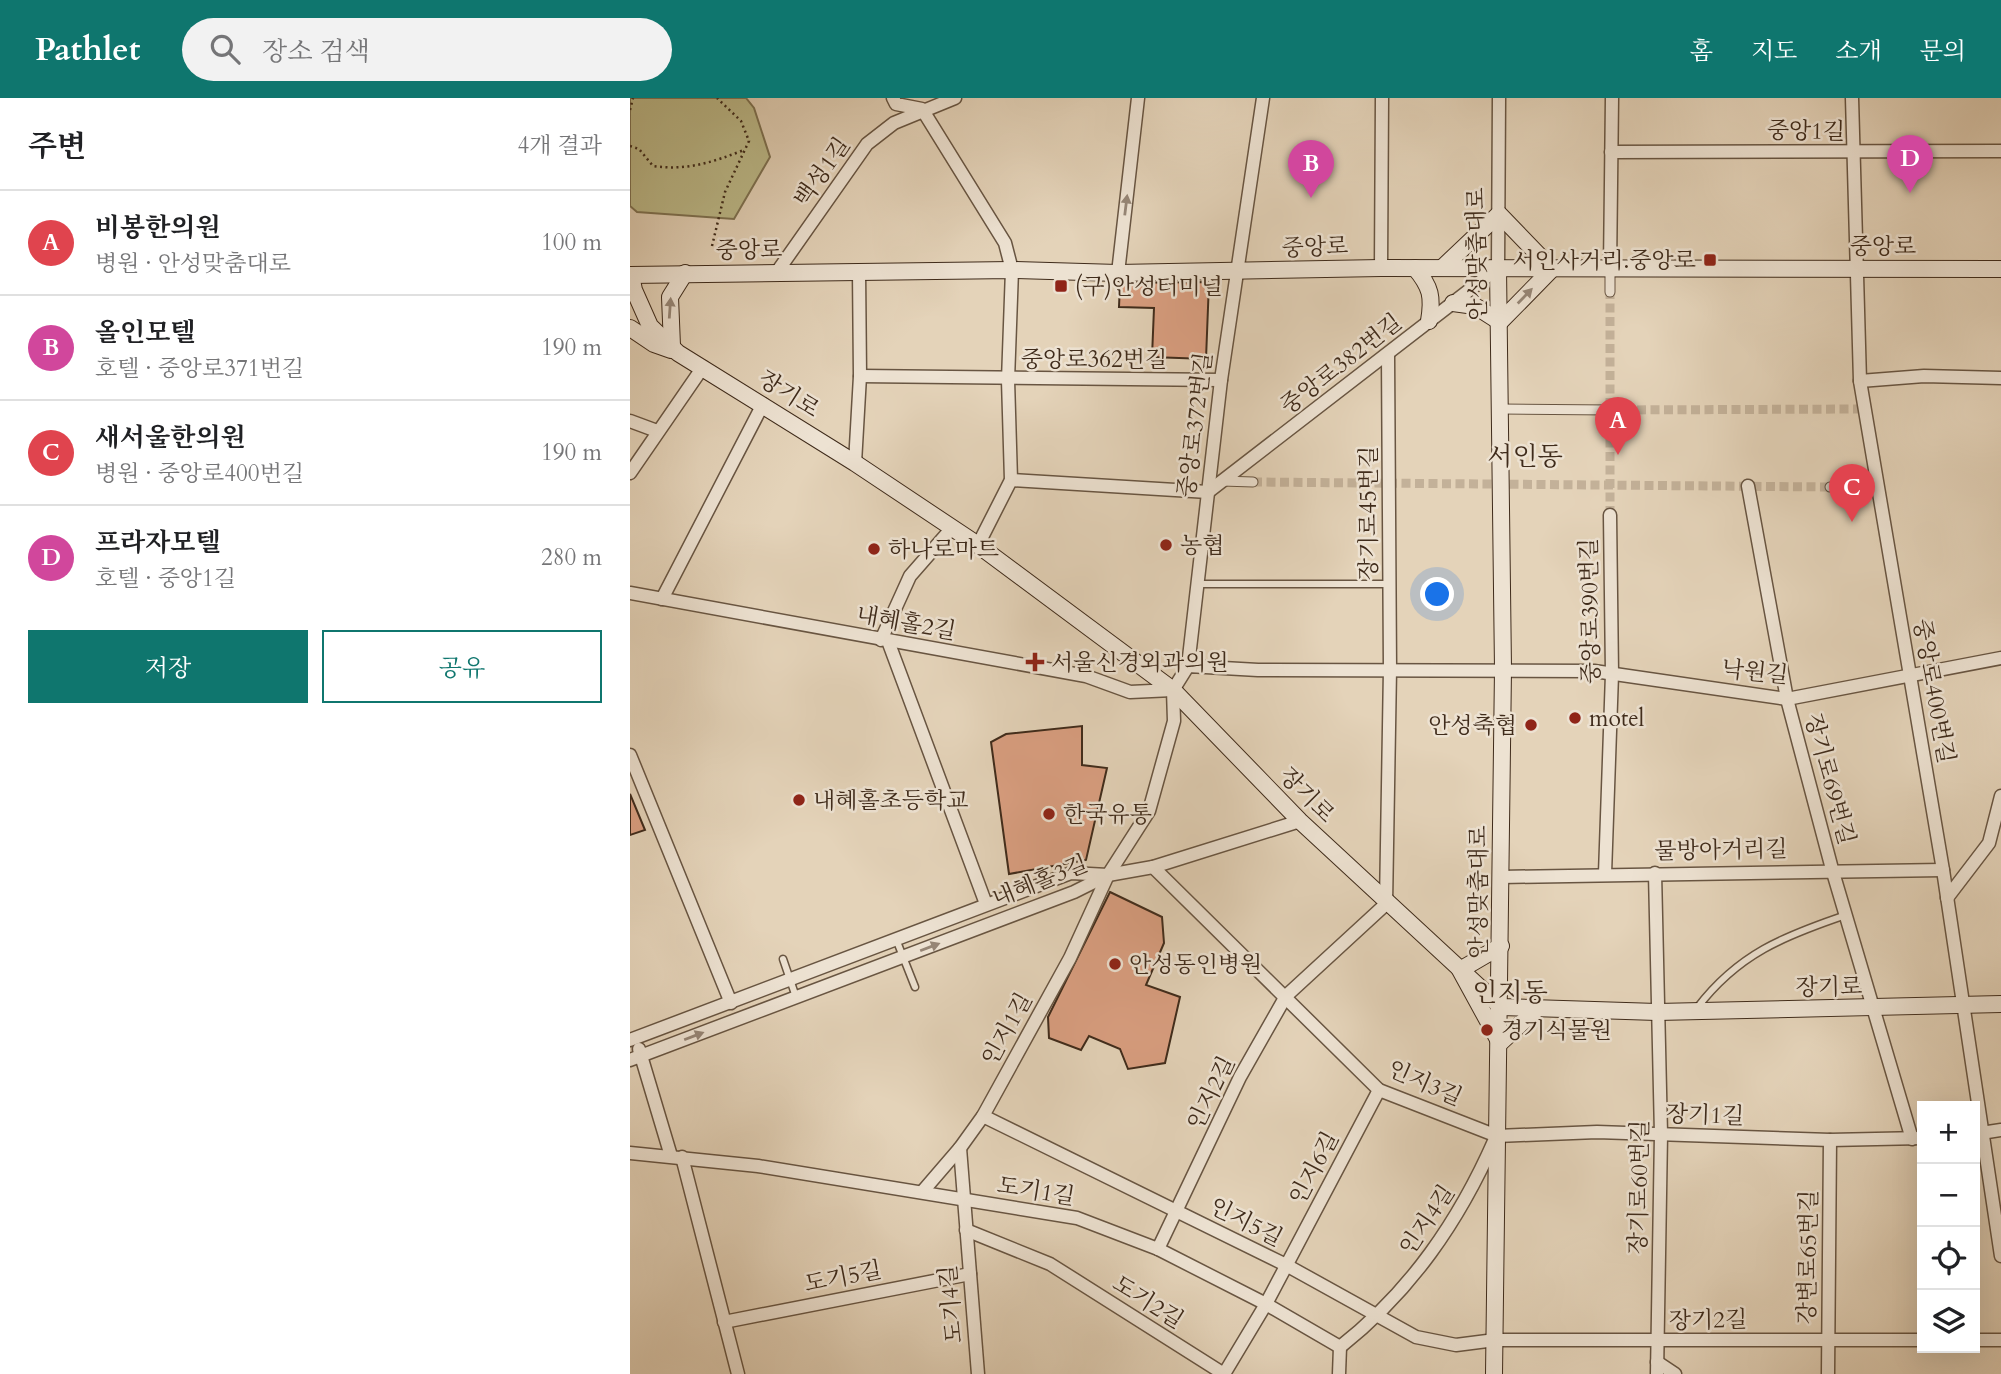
<!DOCTYPE html>
<html lang="ko">
<head>
<meta charset="utf-8">
<style>
  :root { --surface:#fff; --page:#f2f2f2; --text:#202124; --muted:#757577; --line:#e0e0e0; --accent:#0f766e }
  body { margin:0; font-family:Cardo,"Noto Serif KR",serif; background:var(--page); color:var(--text) }
  .controls { position:absolute; right:21px; bottom:21px; display:grid; overflow:hidden; border-radius:0px; box-shadow:0 7px 28px #0002 }
  .controls button { width:63px; height:63px; display:grid; place-items:center; padding:0; border:0; border-bottom:2px solid var(--line); background:var(--surface); color:var(--text); font:35px sans-serif }
  .you { position:absolute; left:808px; top:497px; width:24px; height:24px; margin:-18px; border:5px solid #fff; border-radius:50%; background:#1a73e8; box-shadow:0 0 0 10px #1a73e833 }
  .badge { display:grid; place-items:center; width:46px; height:46px; border-radius:50%; background:var(--accent); color:#fff; font-size:23px; font-weight:700 }
  .pin { position:absolute; translate:-50% -58px; filter:drop-shadow(0 2px 4px #0008) }
  .pin::after { content:''; position:absolute; top:37px; width:24px; height:21px; background:inherit; clip-path:polygon(0 0,100% 0,50% 100%) }
  .list { margin:0; padding:0; list-style:none }
  h2 { display:flex; justify-content:space-between; align-items:center; height:91px; margin:0; padding:0 28px; font-size:30px }
  h2 small { font-size:23px; font-weight:400; color:var(--muted) }
  .list li { display:grid; grid-template-columns:46px 1fr auto; gap:21px; align-items:center; box-sizing:border-box; height:105px; padding:0 28px; border-top:2px solid var(--line) }
  .list b { display:block; font-size:26px; white-space:nowrap }
  .list p { margin:0; font-size:23px; white-space:nowrap; color:var(--muted) }
  .list em { font-size:23px; font-style:normal; color:var(--muted) }
  .actions { display:flex; gap:14px; padding:21px 28px }
  .actions a { flex:1; padding:16px 0; border:2px solid var(--accent); border-radius:0px; text-align:center; font-size:24px; color:var(--accent) }
  .actions .main { background:var(--accent); color:#fff }
  .icon { flex:none; width:38px; height:38px; fill:none; stroke:currentColor; stroke-width:2; stroke-linecap:round; stroke-linejoin:round }
  .map { position:relative; flex:none; width:1371px; height:1276px; overflow:hidden }
  header { display:flex; align-items:center; gap:42px; box-sizing:border-box; height:98px; padding:0 35px; background:var(--accent); color:#fff }
  header strong { font-size:33px }
  nav { display:flex; gap:38px; margin-inline-start:auto; font-size:24px }
  .search { width:490px; height:63px; background:var(--page); display:flex; align-items:center; gap:18px; box-sizing:border-box; padding:0 24px; border-radius:38px; color:var(--muted); font-size:26px }
  main { display:flex }
  aside { flex:1; background:var(--surface) }
  .map>svg:first-child { display:block }
  .green { fill:#bcba8a; stroke:#7e7252; stroke-width:2 }
  .building { fill:#da9f81; stroke:#3f2b1b; stroke-width:2 }
  .lines { fill:none; stroke-linecap:round; stroke-linejoin:round }
  .pedestrian-tunnel { stroke:#c3b199; stroke-width:9; stroke-dasharray:9 4.5; stroke-linecap:butt }
  .service-casing { stroke:#685542; stroke-width:9 }
  .pedestrian-casing { stroke:#685542; stroke-width:11 }
  .minor-casing { stroke:#685542; stroke-width:15 }
  .secondary-casing { stroke:#3f2b1b; stroke-width:18 }
  .path { stroke:#3f2b1b; stroke-width:2.5; stroke-dasharray:2 3.5; stroke-linecap:butt }
  .service { stroke:#ede2d2; stroke-width:6 }
  .pedestrian { stroke:#ede2d2; stroke-width:9 }
  .minor { stroke:#ede2d2; stroke-width:12 }
  .secondary { stroke:#ede2d2; stroke-width:16 }
  .oneway { fill:#968676 }
  .poi-dot { fill:#8f2418; stroke:#ede2d2; stroke-width:2.5 }
  .labels { text-anchor:middle; dominant-baseline:central; stroke-width:5; stroke-linejoin:round; paint-order:stroke }
  .street-label { font-size:23px; fill:#3f2b1b; stroke:#ede2d2 }
  .poi-label { font-size:23px; fill:#3f2b1b; stroke:#ede2d2; text-anchor:start }
  .quarter-label { font-size:26px; fill:#3f2b1b; stroke:#ede2d2 }
</style>
</head>
<body>
<header>
<strong>Pathlet</strong>
<div class="search"><svg class="icon" aria-label="search" viewBox="0 0 24 24"><circle cx="10" cy="10" r="6"/><path d="M15 15l6 6"/></svg>장소 검색</div>
<nav><a>홈</a><a>지도</a><a>소개</a><a>문의</a></nav>
</header>
<main>
<aside>
<h2>주변<small>4개 결과</small></h2>
<ul class="list">
<li><span class="badge" style="background:#e0444e">A</span><div><b>비봉한의원</b><p>병원 · 안성맞춤대로</p></div><em>100 m</em></li>
<li><span class="badge" style="background:#d1479c">B</span><div><b>올인모텔</b><p>호텔 · 중앙로371번길</p></div><em>190 m</em></li>
<li><span class="badge" style="background:#e0444e">C</span><div><b>새서울한의원</b><p>병원 · 중앙로400번길</p></div><em>190 m</em></li>
<li><span class="badge" style="background:#d1479c">D</span><div><b>프라자모텔</b><p>호텔 · 중앙1길</p></div><em>280 m</em></li>
</ul>
<div class="actions"><a class="main">저장</a><a>공유</a></div>
</aside>
<div class="map">
<svg width="1371" height="1276" viewBox="0 0 1371 1276">
  <rect width="100%" height="100%" fill="#e4d3b9"/>
  <filter id="stains"><feTurbulence type="fractalNoise" baseFrequency=".00286" numOctaves="4"/><feColorMatrix values="0 0 0 0 .2 0 0 0 0 .09 0 0 0 0 .02 0 0 0 .5 -.17"/></filter>
  <radialGradient id="worn" r=".72"><stop offset=".6" stop-color="#630" stop-opacity="0"/><stop offset="1" stop-color="#630" stop-opacity=".3"/></radialGradient>
  <polygon class="green" points="0,0 116,0 124,10 140,59 104,121 7,114 0,108"/>
  <g class="building">
    <polygon points="579,184 576,261 522,259 524,210 489,209 490,185"/>
    <polygon points="452,628 452,667 477,670 456,762 379,776 361,644 376,636"/>
    <polygon points="0,696 15,732 0,737"/>
    <polygon points="480,794 532,819 534,845 516,887 550,899 535,965 498,971 490,951 459,938 451,952 419,940 418,919"/>
  </g>
  <g class="lines">
    <g class="pedestrian-tunnel">
      <polyline points="980,312 1235,311"/>
      <polyline points="623,384 1200,389"/>
      <polyline points="980,417 980,194"/>
    </g>
    <defs>
      <g id="service">
        <polyline points="568,486 759,486"/>
        <polyline points="266,841 285,889"/>
        <polyline points="153,861 166,899"/>
        <path d="M1067 910C1108 856 1154 838 1216 817"/>
      </g>
      <g id="pedestrian">
        <polyline points="980,194 980,171"/>
        <polyline points="871,311 980,312"/>
        <polyline points="592,383 623,384"/>
        <polyline points="1200,389 1248,388"/>
      </g>
      <g id="minor">
        <polyline points="263,0 266,6 292,11 375,145 382,172 378,282 381,382 348,447"/>
        <polyline points="1222,0 1230,283 1313,772 1371,1158"/>
        <polyline points="981,54 1371,53"/>
        <polyline points="751,170 752,0"/>
        <polyline points="980,171 982,0"/>
        <polyline points="147,174 237,46 264,25 325,0"/>
        <polyline points="488,175 508,0"/>
        <polyline points="230,278 591,282"/>
        <polyline points="1230,283 1294,278 1371,280"/>
        <polyline points="0,323 27,333"/>
        <polyline points="225,365 230,278 229,173"/>
        <polyline points="0,375 73,269"/>
        <polyline points="381,382 578,394 868,170 869,0"/>
        <polyline points="1118,388 1157,601 1202,771 1282,1041"/>
        <polyline points="0,495 456,578 500,594 543,592"/>
        <polyline points="32,501 133,306"/>
        <polyline points="251,542 280,478 322,430"/>
        <polyline points="258,543 356,806"/>
        <polyline points="558,568 591,282 633,0"/>
        <polyline points="543,592 558,568 628,572 964,573 1157,601 1371,560"/>
        <polyline points="0,657 101,905"/>
        <polyline points="523,769 749,992 867,1038 967,1034 1200,1042 1292,1040"/>
        <polyline points="1025,775 1031,1036 1027,1276"/>
        <polyline points="975,776 982,576 980,417"/>
        <polyline points="871,779 1313,772"/>
        <polyline points="1317,800 1359,745 1371,698"/>
        <polyline points="0,942 441,775 478,777 523,769 670,723"/>
        <polyline points="9,951 41,1058"/>
        <polyline points="0,962 444,794 478,777"/>
        <polyline points="353,1018 656,1167 786,1239 826,1247 865,1242 1292,1242"/>
        <polyline points="1345,1036 1371,1032"/>
        <polyline points="330,1050 348,1276"/>
        <polyline points="0,1055 128,1068 447,1120 528,1151 636,1206 710,1249"/>
        <polyline points="52,1059 108,1276"/>
        <polyline points="293,1093 330,1050 353,1018 440,860 478,777 519,713 544,623 543,592"/>
        <polyline points="336,1132 420,1166 594,1276"/>
        <polyline points="528,1151 610,979 656,898 756,806 760,571 758,258"/>
        <polyline points="94,1224 340,1176"/>
        <polyline points="1345,1242 1371,1242"/>
        <path d="M710 1249C781 1193 829 1123 865 1041"/>
        <polyline points="1027,1264 1045,1276"/>
        <polyline points="594,1276 636,1206 749,992"/>
        <polyline points="709,1276 710,1249"/>
        <polyline points="1198,1276 1200,1042"/>
      </g>
      <g id="secondary">
        <path d="M785 170C801 189 803 199 799 223"/>
        <polyline points="812,170 869,116 922,171 870,224 845,208 823,205"/>
        <polyline points="0,177 382,172 488,175 751,170 1371,171"/>
        <polyline points="1,177 4,192 20,228 48,255 225,365 348,447 543,592 670,723 871,909 1027,914 1371,906"/>
        <polyline points="0,230 24,246 41,252"/>
        <polyline points="42,248 40,199 55,175"/>
        <polyline points="871,848 830,872 870,945 908,910"/>
        <polyline points="864,1276 873,571 868,170"/>
      </g>
    </defs>
    <use href="#service" class="service-casing"/>
    <use href="#pedestrian" class="pedestrian-casing"/>
    <use href="#minor" class="minor-casing"/>
    <use href="#secondary" class="secondary-casing"/>
    <g class="path">
      <polyline points="0,12 3,0"/>
      <path d="M0 48 9 51 23 68C57 73 83 64 114 52"/>
      <polyline points="82,148 95,94 119,43 111,23 87,0"/>
    </g>
    <use href="#service" class="service"/>
    <use href="#pedestrian" class="pedestrian"/>
    <use href="#minor" class="minor"/>
    <use href="#secondary" class="secondary"/>
  </g>
  <defs><path id="oneway-solid" d="M-6-.8H1V-3.2L6.5 0L1 3.2V.8H-6Z" transform="scale(1.75)"/></defs>
  <g class="oneway">
    <use href="#oneway-solid" transform="translate(496 107) rotate(-83)"/>
    <use href="#oneway-solid" transform="translate(895 198) rotate(-46)"/>
    <use href="#oneway-solid" transform="translate(40 210) rotate(-86)"/>
    <use href="#oneway-solid" transform="translate(300 849) rotate(-21)"/>
    <use href="#oneway-solid" transform="translate(64 938) rotate(-21)"/>
  </g>
  <g class="poi-dot">
    <rect x="1073" y="155" width="14" height="14" rx="3.5"/>
    <rect x="424" y="181" width="14" height="14" rx="3.5"/>
    <circle cx="536" cy="447" r="7"/>
    <circle cx="244" cy="451" r="7"/>
    <path d="M401.5 553.5h7v7h7v7h-7v7h-7v-7h-7v-7h7z"/>
    <circle cx="945" cy="620" r="7"/>
    <circle cx="901" cy="627" r="7"/>
    <circle cx="169" cy="702" r="7"/>
    <circle cx="419" cy="716" r="7"/>
    <circle cx="485" cy="866" r="7"/>
    <circle cx="857" cy="932" r="7"/>
  </g>
  <g class="labels">
    <g class="street-label">
      <text transform="translate(1176 33) rotate(1)">중앙1길</text>
      <text transform="translate(192 74) rotate(-55)">백성1길</text>
      <text x="1253" y="148">중앙로</text>
      <text transform="translate(685 149) rotate(-2)">중앙로</text>
      <text transform="translate(119 152) rotate(-1)">중앙로</text>
      <text transform="translate(847 156) rotate(-91)">안성맞춤대로</text>
      <text x="464" y="261">중앙로362번길</text>
      <text transform="translate(711 266) rotate(-38)">중앙로382번길</text>
      <text transform="translate(159 296) rotate(32)">장기로</text>
      <text transform="translate(565 327) rotate(-83)">중앙로372번길</text>
      <text transform="translate(738 415) rotate(-90)">장기로45번길</text>
      <text transform="translate(960 513) rotate(-91)">중앙로390번길</text>
      <text transform="translate(276 525) rotate(10)">내혜홀2길</text>
      <text transform="translate(1125 574) rotate(6)">낙원길</text>
      <text transform="translate(1304 593) rotate(80)">중앙로400번길</text>
      <text transform="translate(1200 681) rotate(75)">장기로69번길</text>
      <text transform="translate(677 697) rotate(45)">장기로</text>
      <text transform="translate(1091 752) rotate(-1)">물방아거리길</text>
      <text transform="translate(410 783) rotate(-22)">내혜홀3길</text>
      <text transform="translate(848 794) rotate(-90)">안성맞춤대로</text>
      <text transform="translate(1199 889) rotate(-1)">장기로</text>
      <text transform="translate(377 931) rotate(-61)">인지1길</text>
      <text transform="translate(795 985) rotate(24)">인지3길</text>
      <text transform="translate(581 995) rotate(-64)">인지2길</text>
      <text transform="translate(1075 1017) rotate(2)">장기1길</text>
      <text transform="translate(684 1070) rotate(-62)">인지6길</text>
      <text transform="translate(1009 1089) rotate(-89)">장기로60번길</text>
      <text transform="translate(406 1093) rotate(9)">도기1길</text>
      <text transform="translate(797 1122) rotate(-56)">인지4길</text>
      <text transform="translate(616 1124) rotate(27)">인지5길</text>
      <text transform="translate(1178 1159) rotate(-89)">강변로65번길</text>
      <text transform="translate(213 1179) rotate(-11)">도기5길</text>
      <text transform="translate(518 1204) rotate(32)">도기2길</text>
      <text transform="translate(321 1206) rotate(-95)">도기4길</text>
      <text transform="translate(1078 1222) rotate(-1)">장기2길</text>
    </g>
    <g class="poi-label">
      <text x="1066" y="162" text-anchor="end">서인사거리.중앙로</text>
      <text x="445" y="188">(구)안성터미널</text>
      <text x="550" y="447">농협</text>
      <text x="258" y="451">하나로마트</text>
      <text x="421" y="564">서울신경외과의원</text>
      <text x="959" y="620">motel</text>
      <text x="887" y="627" text-anchor="end">안성축협</text>
      <text x="183" y="702">내혜홀초등학교</text>
      <text x="433" y="716">한국유통</text>
      <text x="499" y="866">안성동인병원</text>
      <text x="871" y="932">경기식물원</text>
    </g>
    <g class="quarter-label">
      <text x="895" y="358">서인동</text>
      <text x="880" y="894">인지동</text>
    </g>
  </g>
  <rect width="100%" height="100%" filter="url(#stains)"/>
  <rect width="100%" height="100%" fill="url(#worn)"/>
</svg>
<div class="controls">
<button>+</button>
<button>−</button>
<button><svg class="icon" aria-label="locate" viewBox="0 0 24 24"><circle cx="12" cy="12" r="6"/><path d="M12 2v4M12 18v4M2 12h4M18 12h4"/></svg></button>
<button><svg class="icon" aria-label="layers" viewBox="0 0 24 24"><path d="M12 4l9 5-9 5-9-5zM3 14l9 5 9-5"/></svg></button>
</div>
<div class="you"></div>
<div class="pin badge" style="left:988px;top:357px;background:#e0444e">A</div>
<div class="pin badge" style="left:681px;top:100px;background:#d1479c">B</div>
<div class="pin badge" style="left:1222px;top:424px;background:#e0444e">C</div>
<div class="pin badge" style="left:1280px;top:95px;background:#d1479c">D</div>
</div>
</main>
</body>
</html>
